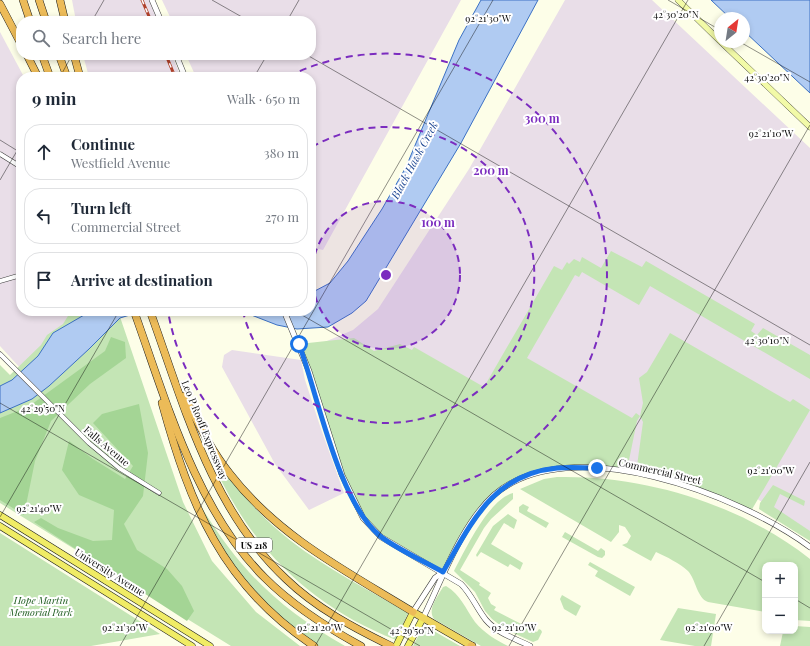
<!DOCTYPE html>
<html lang="en">
<head>
<meta charset="utf-8">
<style>
  :root { --surface:#fff; --page:#f2f2f3; --text:#1f2937; --muted:#747a83; --line:#e0e1e3 }
  body { margin:0; font-family:"Playfair Display",serif; background:var(--page); color:var(--text) }
  .controls { position:absolute; right:12px; bottom:12px; display:grid; overflow:hidden; border-radius:8px; box-shadow:0 2px 6px #0003 }
  .controls button { width:36px; height:36px; display:grid; place-items:center; padding:0; border:0; border-bottom:1px solid var(--line); background:var(--surface); color:var(--text); font:20px sans-serif }
  .compass { position:absolute; left:714px; top:12px; width:36px; height:36px; border-radius:50%; background:var(--surface); box-shadow:0 2px 6px #0003; rotate:30deg }
  .stop { position:absolute; width:12px; height:12px; margin:-9px; border:3px solid #1a73e8; border-radius:50%; background:#fff }
  .stop.end { background:#1a73e8; border-color:#fff; box-shadow:0 1px 4px #0008 }
  .list { margin:0; padding:0; list-style:none }
  h2 { display:flex; justify-content:space-between; align-items:center; height:52px; margin:0; padding:0 16px; font-size:17px }
  h2 small { font-size:13px; font-weight:400; color:var(--muted) }
  .list li { display:grid; grid-template-columns:26px 1fr auto; gap:12px; align-items:center; box-sizing:border-box; height:56px; margin:0 8px 8px; padding:0 8px; border:1px solid var(--line); border-radius:16px }
  .list b { display:block; font-size:15px; white-space:nowrap }
  .list p { margin:0; font-size:13px; white-space:nowrap; color:var(--muted) }
  .list em { font-size:13px; font-style:normal; color:var(--muted) }
  .icon { flex:none; width:22px; height:22px; fill:none; stroke:currentColor; stroke-width:2; stroke-linecap:round; stroke-linejoin:round }
  .map { position:relative; flex:none; width:810px; height:646px; overflow:hidden }
  .search { position:absolute; background:var(--surface); box-shadow:0 2px 6px #0003; left:16px; top:16px; width:300px; height:44px; display:flex; align-items:center; gap:10px; box-sizing:border-box; padding:0 14px; border-radius:16px; color:var(--muted); font-size:15px }
  .panel { position:absolute; background:var(--surface); box-shadow:0 2px 6px #0003; left:16px; top:72px; width:300px; height:244px; border-radius:16px }
  .map>svg:first-child { display:block }
  .industrial { fill:#e9dee8 }
  .green { fill:#c4e5b5 }
  .forest { fill:#a4d595 }
  .water { fill:#b0cbf2; stroke:#3c71c4 }
  .lines { fill:none; stroke-linecap:round; stroke-linejoin:round }
  .minor-casing { stroke:#3d3d3d; stroke-width:5 }
  .tertiary-casing { stroke:#3d3d3d; stroke-width:6 }
  .secondary-casing { stroke:#2c2c2c; stroke-width:6 }
  .primary-casing { stroke:#1b1b1b; stroke-width:7 }
  .trunk-casing { stroke:#1b1b1b; stroke-width:8 }
  .motorway-casing { stroke:#1b1b1b; stroke-width:8 }
  .minor { stroke:#fff; stroke-width:4 }
  .tertiary { stroke:#fff; stroke-width:5 }
  .secondary { stroke:#f2faa7; stroke-width:5.5 }
  .primary { stroke:#f0ec65; stroke-width:6 }
  .trunk { stroke:#eed45e; stroke-width:7 }
  .motorway { stroke:#ecbb58; stroke-width:7 }
  .rail-casing { stroke:#b1412b; stroke-width:3 }
  .rail { stroke:#fff; stroke-width:1.5; stroke-dasharray:4.5; stroke-linecap:butt }
  .route { stroke:#1a73e8; stroke-width:5 }
  .ticks { fill:none; stroke:#0a0a0a; stroke-width:1; stroke-opacity:0.45 }
  .ring { fill:none; stroke:#7b2cbf; stroke-width:2; stroke-dasharray:7 5 }
  .labels { text-anchor:middle; dominant-baseline:central; stroke-width:4; stroke-linejoin:round; paint-order:stroke }
  .shield { fill:#fff; stroke:#545454; stroke-width:1 }
  .shield-label { font-size:9px; font-weight:bold; fill:#0a0a0a }
  .street-label { font-size:10px; fill:#0a0a0a; stroke:#fff }
  .park-label { font-size:10px; font-style:italic; fill:#1f5d20; stroke:#fff }
  .water-label { font-size:11px; font-style:italic; fill:#1c4693; stroke:#fff }
  .ticks-label { font-size:10px; text-anchor:middle; fill:#0a0a0a; stroke:#fff; stroke-width:4; stroke-linejoin:round; paint-order:stroke }
  .centre { fill:#7b2cbf; stroke:#fff; stroke-width:2 }
  .ring-label { font-size:12px; text-anchor:middle; font-weight:bold; fill:#7b2cbf; stroke:#fff; stroke-width:4; stroke-linejoin:round; paint-order:stroke }
</style>
</head>
<body>
<div class="map">
<svg width="810" height="646" viewBox="0 0 810 646">
  <rect width="100%" height="100%" fill="#fdfee8"/>
  <g class="industrial">
    <polygon points="72,0 149,0 158,21 76,21"/>
    <polygon points="162,0 461,0 323,250 311,247 311,77 196,77 186,55 311,55 311,21 172,21"/>
    <polygon points="565,0 652,0 810,148 810,532 751,495 687,475 598,456 308,349 353,330 378,309 469,169"/>
    <polygon points="0,32 24,77 21,77 21,311 91,311 22,370 0,346"/>
    <polygon points="83,55 172,55 181,77 89,77"/>
    <polygon points="232,350 301,360 305,380 321,429 344,493 309,510 275,464 222,367 224,355"/>
  </g>
  <g class="green">
    <polygon points="611,251 642,267 646,261 755,324 751,331 757,335 763,328 810,355 810,379 650,286 639,305 582,272 579,277 575,275 527,358 632,418 636,413 640,416 643,403 639,378 647,372 670,333 790,402 793,399 810,410 751,511 731,501 634,473 637,466 643,422 640,416 637,421 628,465 622,471 571,468 517,479 484,505 443,572 381,537 371,527 353,499 299,344 354,338 374,351 400,344 412,350 414,347 484,387 554,266 562,270 567,262 569,264 574,259 580,262 582,257 601,268"/>
    <polygon points="71,311 118,311 183,502 212,561 256,612 300,646 231,646 0,503 0,365 10,375 41,345 47,335 63,324"/>
    <path d="M210 451C233 485 259 516 291 541 327 569 369 590 408 613L396 640C306 605 245 541 208 452Z"/>
    <path d="M557 477C645 475 740 504 810 559V621L795 620V565H765V612L708 602C697 598 696 580 688 571 679 563 667 557 656 552L651 561 622 545 627 543 631 536 625 527 619 525V532L611 542 520 489 544 479Z"/>
    <polygon points="773,485 805,501 804,506 780,494 774,507 810,531 810,541 759,509 760,503"/>
    <path d="M513 493V499L491 519 484 528 460 570 480 583 479 585 491 593 488 598 491 604 496 607 494 610 537 632 539 629 541 630 542 632 538 640 533 642 505 629 492 619 485 611 475 592 454 571C465 550 489 499 513 493Z"/>
    <polygon points="523,504 529,507 527,511 549,523 546,528 519,512 519,507"/>
    <path d="M202 508C241 572 280 609 345 646H317L295 631 260 599 232 564 201 510Z"/>
    <polygon points="508,514 517,520 514,529 504,523 491,544 523,563 520,570 510,564 508,567 481,552 477,557 476,555 493,526"/>
    <polygon points="565,532 598,551 601,548 605,551 605,555 602,558 598,557 562,537"/>
    <polygon points="0,533 160,634 91,646 0,646"/>
    <polygon points="590,562 635,587 630,596 595,576 598,571 588,565"/>
    <path d="M446 586C461 595 465 608 475 622 484 633 496 640 508 646H481L434 619C427 609 438 596 443 587Z"/>
    <polygon points="562,595 581,606 576,616 564,609 560,599"/>
    <polygon points="678,608 716,614 711,646 695,646 660,640"/>
    <polygon points="424,625 425,626 460,646 413,646"/>
    <polygon points="795,626 810,627 810,646 780,646 783,632 777,631 795,631"/>
  </g>
  <g class="forest">
    <polygon points="111,337 125,342 126,358 90,384 51,421 35,461 24,515 0,500 0,418 28,407 105,351"/>
    <polygon points="139,404 148,453 143,496 124,524 137,550 167,569 182,586 194,611 187,621 34,522 41,518 58,528 93,541 112,540 114,510 79,495 62,470 69,441 93,459 125,479 133,466 93,423 102,414"/>
  </g>
  <g class="water">
    <polygon points="481,0 538,0 461,143 366,301 352,313 328,327 297,329 277,325 241,311 311,311 311,293 330,283 348,261 382,209 406,167 459,40"/>
    <polygon points="711,0 810,0 810,93 744,31 744,18 730,18"/>
    <polygon points="91,311 143,311 120,318 89,349 49,386 32,399 0,413 0,386 12,380 38,356 53,333"/>
  </g>
  <g class="lines">
    <defs>
      <g id="minor">
        <polyline points="0,154 21,167"/>
        <polyline points="0,281 21,275"/>
        <polyline points="0,354 89,443 119,468 159,493"/>
      </g>
      <g id="tertiary">
        <polyline points="152,0 161,21"/>
        <polyline points="176,55 185,77"/>
        <path d="M284 311 309 371 342 475 363 518 381 537 461 584C472 595 477 609 486 620 497 633 516 639 530 646"/>
        <polyline points="413,612 435,578 443,572"/>
        <path d="M423 618C442 579 462 524 494 495 570 429 740 495 810 547"/>
      </g>
      <g id="secondary">
        <polyline points="678,0 720,41"/>
        <polyline points="721,42 810,127"/>
      </g>
      <g id="primary">
        <polyline points="0,515 210,646"/>
        <polyline points="0,526 192,646"/>
        <polyline points="396,646 413,612"/>
        <polyline points="408,646 423,618"/>
      </g>
      <polyline id="trunk" points="413,612 472,646"/>
      <g id="motorway">
        <polyline points="23,0 30,21"/>
        <polyline points="39,0 46,21"/>
        <polyline points="60,0 65,21"/>
        <polyline points="0,4 21,44"/>
        <polyline points="27,55 38,77"/>
        <polyline points="42,55 50,77"/>
        <polyline points="59,55 67,77"/>
        <polyline points="74,55 80,77"/>
        <path d="M134 311C166 400 196 510 265 578 293 606 326 627 361 646"/>
        <path d="M150 311C184 405 211 509 286 579 316 608 354 628 391 646"/>
        <path d="M184 396C198 423 211 450 230 474 279 537 346 571 413 612"/>
        <path d="M162 403C190 505 222 585 314 646"/>
        <polyline points="471,646 472,646"/>
      </g>
    </defs>
    <use href="#minor" class="minor-casing"/>
    <use href="#tertiary" class="tertiary-casing"/>
    <use href="#secondary" class="secondary-casing"/>
    <use href="#primary" class="primary-casing"/>
    <use href="#trunk" class="trunk-casing"/>
    <use href="#motorway" class="motorway-casing"/>
    <use href="#minor" class="minor"/>
    <use href="#tertiary" class="tertiary"/>
    <use href="#secondary" class="secondary"/>
    <use href="#primary" class="primary"/>
    <use href="#trunk" class="trunk"/>
    <use href="#motorway" class="motorway"/>
    <defs>
      <g id="rail">
        <polyline points="142,0 151,21"/>
        <polyline points="166,55 175,77"/>
      </g>
    </defs>
    <use href="#rail" class="rail-casing"/>
    <use href="#rail" class="rail"/>
  </g>
  <g class="lines">
    <path class="route" d="M299 344C318 396 338 501 380 536 395 548 425 562 443 572 472 522 493 474 557 468 571 467 584 468 597 468"/>
  </g>
  <path class="ticks" d="M212 0 249 21M668 0 720 30M92 21 104 0M287 21 299 0M740 42 810 82M307 55 810 345M60 77 72 55M254 77 267 55M0 140 21 153M0 180 21 144M295 311 765 582M0 403 420 646M0 517 119 311M795 599 810 608M120 646 493 0M315 646 688 0M509 646 810 125M704 646 810 462"/>
  <circle cx="386" cy="275" r="74" fill="#7b2cbf" fill-opacity=".12"/>
  <g class="ring">
    <circle cx="386" cy="275" r="74"/>
    <path d="M312 147A148 148 0 1 1 243 312"/>
    <path d="M289 76A221 221 0 1 1 168 311"/>
  </g>
  <g class="labels">
    <rect class="shield" x="236" y="538" width="36" height="14" rx="3"/>
    <g class="shield-label">
      <text x="254" y="545">US 218</text>
    </g>
    <g class="street-label">
      <text transform="translate(205 430) rotate(68)">Leo P Rooff Expressway</text>
      <text transform="translate(107 446) rotate(40)">Falls Avenue</text>
      <text transform="translate(660 471) rotate(13)">Commercial Street</text>
      <text transform="translate(110 572) rotate(32)">University Avenue</text>
    </g>
    <g class="park-label">
      <text x="41" y="600">Hope Martin<tspan x="41" dy="12">Memorial Park</tspan></text>
    </g>
    <g class="water-label">
      <text transform="translate(414 160) rotate(-62)">Black Hawk Creek</text>
    </g>
  </g>
  <g class="ticks-label">
    <text x="676" y="18">42°30'20"N</text>
    <text x="488" y="22">92°21'30"W</text>
    <text x="767" y="81">42°30'20"N</text>
    <text x="771" y="137">92°21'10"W</text>
    <text x="767" y="344">42°30'10"N</text>
    <text x="43" y="412">42°29'50"N</text>
    <text x="771" y="474">92°21'00"W</text>
    <text x="39" y="512">92°21'40"W</text>
    <text x="125" y="631">92°21'30"W</text>
    <text x="320" y="631">92°21'20"W</text>
    <text x="514" y="631">92°21'10"W</text>
    <text x="709" y="631">92°21'00"W</text>
    <text x="412" y="634">42°29'50"N</text>
  </g>
  <circle cx="386" cy="275" r="6" class="centre"/>
  <g class="ring-label">
    <text x="542" y="123">300 m</text>
    <text x="491" y="175">200 m</text>
    <text x="438" y="227">100 m</text>
  </g>
</svg>
<div class="controls">
<button>+</button>
<button>−</button>
</div>
<svg class="compass" viewBox="-18 -18 36 36"><path d="M0-13l5 13h-10z" fill="#e53935"/><path d="M0 13l5-13h-10z" fill="#747a83"/></svg>
<div class="stop" style="left:299px;top:344px"></div>
<div class="stop end" style="left:597px;top:468px"></div>
<div class="search"><svg class="icon" aria-label="search" viewBox="0 0 24 24"><circle cx="10" cy="10" r="6"/><path d="M15 15l6 6"/></svg>Search here</div>
<section class="panel">
<h2>9 min<small>Walk · 650 m</small></h2>
<ul class="list">
<li><svg class="icon" aria-label="ahead" viewBox="0 0 24 24"><path d="M12 20V5M6 11l6-6 6 6"/></svg><div><b>Continue</b><p>Westfield Avenue</p></div><em>380 m</em></li>
<li><svg class="icon" aria-label="left" viewBox="0 0 24 24"><path d="M17 20v-9H6M10 6l-5 5 5 5"/></svg><div><b>Turn left</b><p>Commercial Street</p></div><em>270 m</em></li>
<li><svg class="icon" aria-label="arrive" viewBox="0 0 24 24"><path d="M6 21V4h12l-3 4 3 4H6"/></svg><div><b>Arrive at destination</b></div></li>
</ul>
</section>
</div>
</body>
</html>
